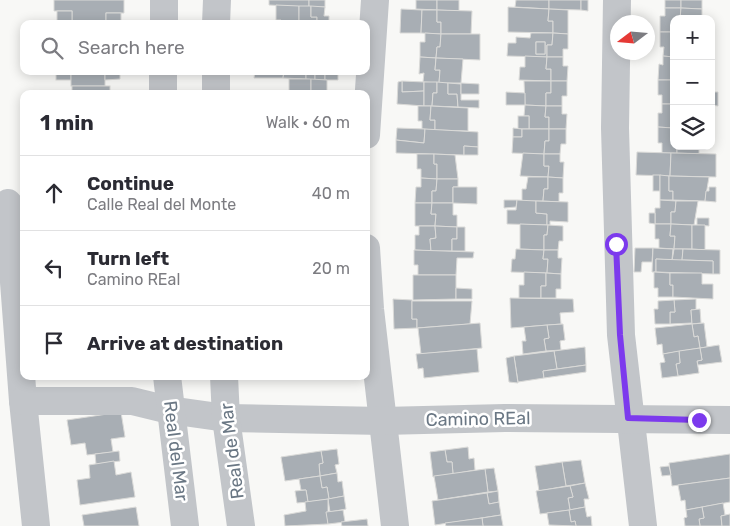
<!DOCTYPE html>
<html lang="en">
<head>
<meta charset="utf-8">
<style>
  :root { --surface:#fff; --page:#f7f7f7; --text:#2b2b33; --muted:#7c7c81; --line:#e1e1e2 }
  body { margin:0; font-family:Rubik,sans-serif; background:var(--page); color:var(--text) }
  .controls { position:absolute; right:15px; top:15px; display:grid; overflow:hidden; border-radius:10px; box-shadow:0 2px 12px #0003 }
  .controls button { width:45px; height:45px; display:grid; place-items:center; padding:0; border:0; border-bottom:1px solid var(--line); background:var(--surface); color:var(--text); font:25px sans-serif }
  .compass { position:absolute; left:610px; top:15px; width:45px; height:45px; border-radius:50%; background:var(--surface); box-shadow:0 2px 12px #0003; rotate:254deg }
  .stop { position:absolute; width:15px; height:15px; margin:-11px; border:4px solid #7c3aed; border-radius:50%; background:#fff }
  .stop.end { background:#7c3aed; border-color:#fff; box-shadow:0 1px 5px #0008 }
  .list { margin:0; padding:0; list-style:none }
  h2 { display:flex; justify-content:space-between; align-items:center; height:65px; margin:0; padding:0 20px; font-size:21px }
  h2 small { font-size:16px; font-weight:400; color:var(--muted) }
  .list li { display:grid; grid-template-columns:32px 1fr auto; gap:15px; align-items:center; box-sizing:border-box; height:75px; padding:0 20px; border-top:1px solid var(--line) }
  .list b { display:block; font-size:19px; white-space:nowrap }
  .list p { margin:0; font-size:16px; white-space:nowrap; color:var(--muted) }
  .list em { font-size:16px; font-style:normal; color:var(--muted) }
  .icon { flex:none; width:28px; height:28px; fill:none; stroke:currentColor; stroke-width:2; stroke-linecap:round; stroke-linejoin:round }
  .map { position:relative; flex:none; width:730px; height:526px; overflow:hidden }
  .search { position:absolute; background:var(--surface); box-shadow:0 2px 12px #0003; left:20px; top:20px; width:350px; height:55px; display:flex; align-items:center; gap:12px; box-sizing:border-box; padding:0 18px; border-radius:10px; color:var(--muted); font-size:19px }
  .panel { position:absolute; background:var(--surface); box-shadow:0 2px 12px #0003; left:20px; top:90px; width:350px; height:290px; border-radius:10px }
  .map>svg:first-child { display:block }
  .building { fill:#a8aeb4; stroke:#dadad8; fill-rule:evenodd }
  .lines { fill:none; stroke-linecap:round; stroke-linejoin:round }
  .minor { stroke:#c2c5c9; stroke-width:28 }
  .tertiary { stroke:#c2c5c9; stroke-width:28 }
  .route { stroke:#7c3aed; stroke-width:6 }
  .labels { text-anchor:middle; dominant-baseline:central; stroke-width:5; stroke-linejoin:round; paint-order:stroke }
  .street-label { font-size:18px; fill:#6a7784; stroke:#fff }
</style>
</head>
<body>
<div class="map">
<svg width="730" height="526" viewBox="0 0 730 526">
  <rect width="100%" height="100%" fill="#f8f8f6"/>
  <g class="building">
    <polygon points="54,0 124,0 124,13 106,13 106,24 80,21 79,24 72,24 72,11 54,11"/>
    <polygon points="269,0 309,0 309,7 269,5"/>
    <rect x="309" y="0" width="16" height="7"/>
    <polygon points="416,0 437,0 437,10 416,9"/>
    <polygon points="437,0 459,0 459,11 437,10"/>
    <polygon points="516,0 549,0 549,9 515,7"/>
    <polygon points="549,0 581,0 581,10 549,9"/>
    <polygon points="581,0 588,0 588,11 581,10"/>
    <rect x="665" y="0" width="16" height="8"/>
    <polygon points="681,0 702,0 702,9 681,8"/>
    <polygon points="276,5 299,6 299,24 281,24 281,20 276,20"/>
    <polygon points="299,6 311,6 311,17 317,17 317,24 299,24"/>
    <polygon points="311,6 325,7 324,16 329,16 329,24 317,24 317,17 311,17"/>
    <polygon points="508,7 549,9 548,21 553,21 553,33 508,32"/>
    <polygon points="665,8 681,8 680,19 674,19 674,32 660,32 660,16 665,16"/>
    <polygon points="681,8 702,9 702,19 680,19"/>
    <polygon points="401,9 422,10 421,33 400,33"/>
    <polygon points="549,9 568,10 568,34 553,33 553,21 548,21"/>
    <polygon points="422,10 437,10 437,22 441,22 441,34 421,33"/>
    <polygon points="437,10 472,11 471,34 441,34 441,22 437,22"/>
    <rect x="57" y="11" width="15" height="13"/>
    <rect x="106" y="13" width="15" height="11"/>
    <polygon points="660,32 674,32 674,57 663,56 664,47 660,47"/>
    <polygon points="425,33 441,34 440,47 437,47 436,58 420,57 420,42 425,42"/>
    <path d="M531 33H553L552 45H547V57L507 56 508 43H516V37L530 38ZM536 42H545V54H536Z"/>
    <polygon points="553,33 568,34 568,49 563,49 563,57 547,57 547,45 552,45"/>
    <polygon points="441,34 480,34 480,60 436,58 437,47 440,47"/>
    <rect x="536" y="42" width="9" height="12"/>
    <polygon points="525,56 547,57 546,69 551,69 551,81 519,80 520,67 525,67"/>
    <polygon points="663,56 674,57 673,80 658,80 659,64 663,65"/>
    <polygon points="420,57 436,58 435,70 440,70 439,83 423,82 424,73 419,74"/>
    <polygon points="547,57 563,57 563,66 568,66 567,81 551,81 551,69 546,69"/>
    <polygon points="436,58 463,59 461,83 439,83 440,70 435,70"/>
    <rect x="56" y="71" width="15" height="9"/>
    <rect x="71" y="71" width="34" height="15"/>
    <polygon points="105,71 120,71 120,79 105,80"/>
    <polygon points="255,71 284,71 283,78 254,78"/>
    <polygon points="284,71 306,71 306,79 283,78"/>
    <polygon points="306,71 315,71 315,80 306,79"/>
    <polygon points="315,71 325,72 325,80 315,80"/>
    <polygon points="338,71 338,80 325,80 325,72"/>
    <polygon points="289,79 311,79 311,91 306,91 306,94 285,94 285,91 289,91"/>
    <polygon points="311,79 327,80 327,94 306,94 306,91 311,91"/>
    <polygon points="658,80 673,80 674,104 662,104 662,95 658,95"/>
    <polygon points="402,81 424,82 424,91 402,92"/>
    <polygon points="402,81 402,92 424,91 424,106 397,104 398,82"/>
    <polygon points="524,81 551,81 551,93 546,93 546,106 525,105"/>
    <polygon points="551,81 567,81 567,96 562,96 562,106 546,106 546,93 551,93"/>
    <polygon points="711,81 712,92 718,92 718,106 711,105"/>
    <polygon points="424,82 437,82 437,93 433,93 432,106 424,106"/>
    <polygon points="437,82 448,83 448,94 457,94 458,107 432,106 433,93 437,93"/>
    <polygon points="448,83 461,84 461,100 479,100 479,108 458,107 457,94 448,94"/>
    <polygon points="461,83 479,84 479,94 461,94"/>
    <rect x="72" y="86" width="38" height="8"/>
    <polygon points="506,92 525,93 525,105 506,105"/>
    <polygon points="662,104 674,104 673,128 658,127 658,113 662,113"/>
    <polygon points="525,105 546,106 545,117 549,117 549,129 529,129 529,116 524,116"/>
    <polygon points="418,106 431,106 430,120 435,120 435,130 422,129 422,121 418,121"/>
    <polygon points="431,106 468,108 468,131 435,130 435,120 430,120"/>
    <polygon points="546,106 562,106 562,114 567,114 566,129 549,129 549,117 545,117"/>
    <rect x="518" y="116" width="11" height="13"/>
    <polygon points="658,127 673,128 674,146 677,146 677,153 662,153 662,143 658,143"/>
    <polygon points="397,128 425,129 424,143 396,140"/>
    <polygon points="513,128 522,129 522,137 513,137"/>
    <polygon points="425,129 478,132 478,147 464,146 464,155 396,153 396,140 424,143"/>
    <polygon points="522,129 549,129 549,141 545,141 544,154 512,153 513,137 522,137"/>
    <polygon points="549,129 566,129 566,144 561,144 560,154 544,154 545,141 549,141"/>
    <polygon points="464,146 478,147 478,155 464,155"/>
    <polygon points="677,146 699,146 699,154 677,153"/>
    <polygon points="637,152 671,153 670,176 636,175"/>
    <polygon points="523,153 544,154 544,166 549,166 548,177 520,176"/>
    <polygon points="671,153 716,154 716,177 670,176"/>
    <polygon points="417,154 434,154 434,164 437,164 437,179 421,178 421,169 417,169"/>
    <polygon points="434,154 455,155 458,179 437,179 437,164 434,164"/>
    <polygon points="544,154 560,154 560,162 564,162 563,178 548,177 549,166 544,166"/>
    <rect x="653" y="175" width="7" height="16"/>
    <polygon points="660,175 669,176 669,191 673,191 673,200 660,200"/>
    <polygon points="669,176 709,177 705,201 673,200 673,191 669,191"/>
    <polygon points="528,177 548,177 548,189 544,189 543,201 522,201 522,189 526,189"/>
    <polygon points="548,177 563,178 563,193 559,193 559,202 543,201 544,189 548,189"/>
    <polygon points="421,178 437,179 436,191 432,191 432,203 415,203 416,187 421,187"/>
    <polygon points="437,179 458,179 458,187 453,187 453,203 432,203 432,191 436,191"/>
    <polygon points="453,187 477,187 477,204 453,203"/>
    <polygon points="709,187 716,187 716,202 705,201 706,191 709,191"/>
    <polygon points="504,200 517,200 516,207 504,208"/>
    <polygon points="517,200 536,201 536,213 547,214 547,225 507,224 507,210 516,210"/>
    <polygon points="660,200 676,201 675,212 671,212 671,224 655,224 655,208 660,208"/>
    <polygon points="536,201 568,202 568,222 550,221 550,225 547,225 547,214 536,213"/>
    <polygon points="676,201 698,201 694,225 671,224 671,212 675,212"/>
    <polygon points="415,203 432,203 431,214 436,214 435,226 415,226"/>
    <polygon points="432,203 453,203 453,215 457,215 457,227 435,226 436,214 431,214"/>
    <polygon points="649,213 655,213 655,224 649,223"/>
    <polygon points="697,218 709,218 709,226 697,225"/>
    <polygon points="520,224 548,225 547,235 544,235 544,250 520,249"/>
    <polygon points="655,224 671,224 670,236 675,236 674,249 659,248 659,239 655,239"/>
    <polygon points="671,224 692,225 692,249 674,249 675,236 670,236"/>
    <polygon points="548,225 563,226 563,241 559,241 558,250 544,250 544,235 547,235"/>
    <polygon points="692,225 705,225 705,250 692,249"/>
    <polygon points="419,226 435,226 436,238 430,239 431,251 415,250 415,235 419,235"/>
    <polygon points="435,226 457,227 457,239 452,239 452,251 431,251 430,239 436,238"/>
    <polygon points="457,227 465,227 465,251 452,251 452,239 457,239"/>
    <polygon points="635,248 653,248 652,262 642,262 641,272 634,272"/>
    <polygon points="653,248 673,249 672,260 656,259 656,272 652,272"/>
    <polygon points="516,249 544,250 543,259 548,259 547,273 511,272 512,259 515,259"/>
    <polygon points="674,249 683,249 682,262 672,261"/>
    <polygon points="683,249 720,250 720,274 713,274 713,261 682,260"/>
    <polygon points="414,250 474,252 473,258 457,258 456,275 418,275 418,265 414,265"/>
    <polygon points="544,250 558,250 558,258 562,258 561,274 547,273 548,259 543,259"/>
    <polygon points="656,259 713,261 713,274 656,272"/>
    <polygon points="524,272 546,273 546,286 541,286 541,298 519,298 519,285 524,285"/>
    <polygon points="654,272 670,273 670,285 673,285 673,297 658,297 658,288 654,288"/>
    <polygon points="546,273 561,274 561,289 556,289 556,298 541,298 541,286 546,286"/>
    <polygon points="670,273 702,273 702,284 713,284 713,299 673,297 673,285 670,285"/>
    <polygon points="413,275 456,275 456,299 413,300"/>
    <polygon points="456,288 472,289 472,299 456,299"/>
    <polygon points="510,298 573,299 574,312 560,313 561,324 511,328"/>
    <polygon points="393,299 412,300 412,319 417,319 417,328 394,329"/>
    <polygon points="696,299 696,310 691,310 692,323 670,324 670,312 675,312 674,300"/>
    <polygon points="674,300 675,312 670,312 670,324 655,324 654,309 658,309 658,301"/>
    <polygon points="412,301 472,301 470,324 417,328 417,319 412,319"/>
    <polygon points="700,309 701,323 692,324 691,310"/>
    <polygon points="480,323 482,348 421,354 418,328"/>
    <polygon points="704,323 707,347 700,348 698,336 694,337 692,324"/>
    <polygon points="563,324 565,340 560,341 561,350 546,351 544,339 549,338 547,325"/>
    <polygon points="692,324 694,337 698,336 700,348 663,354 662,344 657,345 655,328"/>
    <polygon points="547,325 549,338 544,339 546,351 523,354 522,341 526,341 524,327"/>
    <polygon points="719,345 722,362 698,365 697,361 702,360 700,348"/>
    <polygon points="585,347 586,365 557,369 554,351"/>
    <polygon points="700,348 702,360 697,361 699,373 678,376 676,364 680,363 679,351"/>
    <polygon points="477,349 479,372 424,378 423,368 418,369 416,354"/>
    <polygon points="554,351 557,369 543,371 544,378 518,382 514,356"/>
    <polygon points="679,351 680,363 676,364 678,376 662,378 660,363 665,362 663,354"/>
    <polygon points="514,356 518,383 509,382 506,358"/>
    <polygon points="586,365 586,372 544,378 543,371"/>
    <polygon points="121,412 125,437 111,439 113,452 87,455 85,443 71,445 67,420"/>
    <polygon points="468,447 469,459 474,458 475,470 453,474 452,462 447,462 445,450"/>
    <polygon points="337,449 339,464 335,465 337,473 320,476 319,464 323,463 321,451"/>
    <polygon points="445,450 447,462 452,462 453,474 433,477 430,452"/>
    <polygon points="119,451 120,461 96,464 95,454"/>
    <polygon points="321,451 323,463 319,464 320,476 285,481 281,457"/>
    <polygon points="730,454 730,478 672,486 669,463"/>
    <polygon points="581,460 585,483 566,486 562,462"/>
    <polygon points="114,461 116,475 131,472 135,497 80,505 77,480 90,478 89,465"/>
    <polygon points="562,462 566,486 539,491 535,466"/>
    <polygon points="669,466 671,475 662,476 660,467"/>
    <polygon points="494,468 498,491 488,492 485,469"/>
    <polygon points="485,469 488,492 438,500 434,476"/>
    <polygon points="337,473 338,482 342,481 344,496 329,499 327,487 322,488 320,476"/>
    <polygon points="320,476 322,488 327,487 329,499 308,502 306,490 301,490 299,479"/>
    <polygon points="730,478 730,502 686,510 685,500 681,501 678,485"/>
    <polygon points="585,483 589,499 584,499 585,507 570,510 568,498 573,497 570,486"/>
    <polygon points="570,486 573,497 568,498 570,510 540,514 536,491"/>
    <polygon points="306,490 308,502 297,503 295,491"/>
    <polygon points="498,491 499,502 489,504 487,493"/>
    <polygon points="487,493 489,504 499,502 501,515 435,525 432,501"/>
    <polygon points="344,496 346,509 330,512 328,499"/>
    <polygon points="328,499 328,524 285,526 284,515 306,511 305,502"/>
    <polygon points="723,503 725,515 721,516 722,526 700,526 699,519 704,518 702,507"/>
    <polygon points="136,507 139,526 84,526 82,515"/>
    <polygon points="585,507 587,517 591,516 592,526 576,526 575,521 571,522 569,510"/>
    <polygon points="702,507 704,518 699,519 700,526 685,526 684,518 687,517 686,510"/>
    <polygon points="343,510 345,522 328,524 326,512"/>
    <polygon points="569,510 571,522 575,521 576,526 549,525 547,513"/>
    <polygon points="730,514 730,526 722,526 721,516"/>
    <polygon points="501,515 503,526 483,526 482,518"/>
    <polygon points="482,518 483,526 446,526 445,523"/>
    <polygon points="367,519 368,526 342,526 341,522"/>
  </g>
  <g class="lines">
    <g class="minor">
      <polyline points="617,0 615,128 621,335 643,526"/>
      <polyline points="366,135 375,0"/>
      <polyline points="8,203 23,401 36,526"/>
      <polyline points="366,248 370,309 395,526"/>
      <polyline points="23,401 132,401 169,410 226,418 383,421 505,418 730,420"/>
    </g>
    <g class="tertiary">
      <polyline points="164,24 164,0"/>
      <polyline points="216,24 217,0"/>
      <polyline points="216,71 216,94"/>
      <polyline points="163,94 163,71"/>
      <polyline points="167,376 185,526"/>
      <polyline points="224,376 226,418 241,526"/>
    </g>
  </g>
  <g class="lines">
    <polyline class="route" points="616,244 620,335 628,418 699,420"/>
  </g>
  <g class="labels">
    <g class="street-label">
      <text transform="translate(478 419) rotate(-1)">Camino REal</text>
      <text transform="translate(176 451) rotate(83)">Real del Mar</text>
      <text transform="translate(232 451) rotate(-97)">Real de Mar</text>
    </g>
  </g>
</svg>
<div class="controls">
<button>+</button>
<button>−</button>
<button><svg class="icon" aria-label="layers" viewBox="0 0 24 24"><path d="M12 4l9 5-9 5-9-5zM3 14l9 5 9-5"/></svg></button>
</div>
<svg class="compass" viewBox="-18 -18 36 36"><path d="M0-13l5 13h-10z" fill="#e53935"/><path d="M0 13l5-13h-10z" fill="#7c7c81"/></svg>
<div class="stop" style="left:616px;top:244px"></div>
<div class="stop end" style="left:699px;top:420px"></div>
<div class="search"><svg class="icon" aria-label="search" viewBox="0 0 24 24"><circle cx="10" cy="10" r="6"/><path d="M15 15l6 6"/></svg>Search here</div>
<section class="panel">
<h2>1 min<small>Walk · 60 m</small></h2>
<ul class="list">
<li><svg class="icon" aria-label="ahead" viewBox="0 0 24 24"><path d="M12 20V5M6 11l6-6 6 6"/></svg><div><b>Continue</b><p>Calle Real del Monte</p></div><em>40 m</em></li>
<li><svg class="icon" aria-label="left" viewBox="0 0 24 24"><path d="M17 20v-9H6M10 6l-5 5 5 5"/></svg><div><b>Turn left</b><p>Camino REal</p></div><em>20 m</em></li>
<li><svg class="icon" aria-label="arrive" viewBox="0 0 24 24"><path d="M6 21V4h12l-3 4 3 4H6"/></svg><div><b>Arrive at destination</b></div></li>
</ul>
</section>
</div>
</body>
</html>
